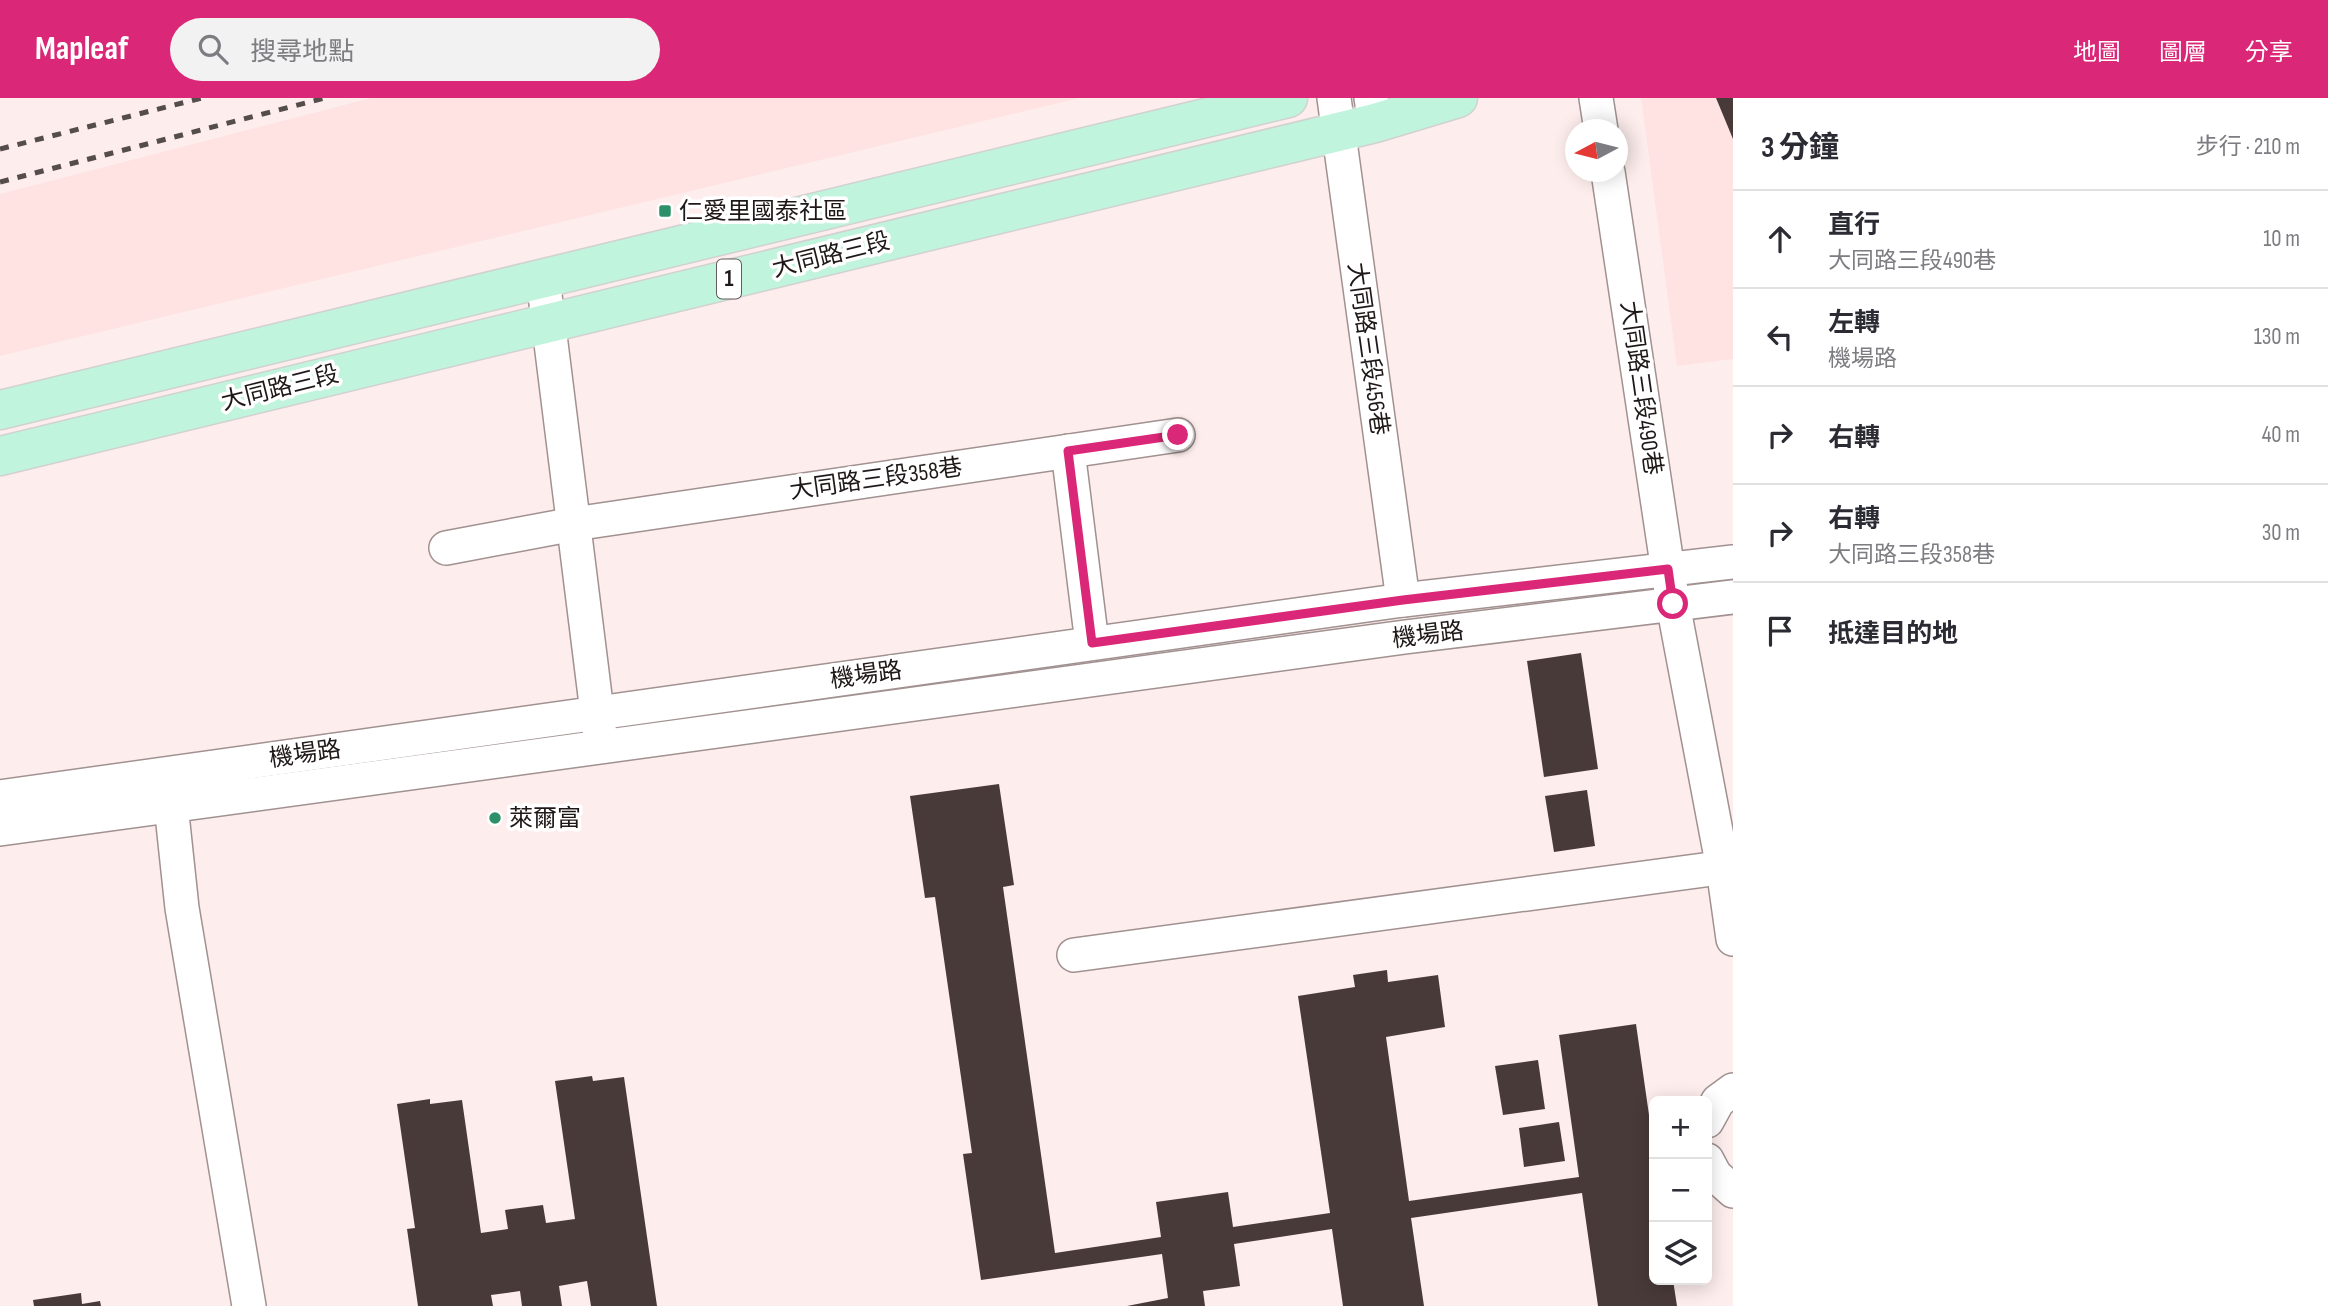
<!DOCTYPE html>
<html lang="zh-TW">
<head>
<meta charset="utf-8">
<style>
  :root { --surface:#fff; --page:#f2f2f3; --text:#2b2b33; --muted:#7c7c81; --line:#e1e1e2; --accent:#db2777 }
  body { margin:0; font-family:"Sofia Sans Condensed","Noto Sans TC",sans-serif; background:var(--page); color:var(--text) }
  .controls { position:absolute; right:21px; bottom:21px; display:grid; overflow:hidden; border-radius:10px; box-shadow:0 4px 18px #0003 }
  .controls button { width:63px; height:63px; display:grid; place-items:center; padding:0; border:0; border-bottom:2px solid var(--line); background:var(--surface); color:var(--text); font:35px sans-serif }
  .compass { position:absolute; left:1565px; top:21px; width:63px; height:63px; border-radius:50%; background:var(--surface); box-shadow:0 4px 18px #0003; rotate:263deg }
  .stop { position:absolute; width:21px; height:21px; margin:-16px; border:5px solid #db2777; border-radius:50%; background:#fff }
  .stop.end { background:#db2777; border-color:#fff; box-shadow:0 2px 7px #0008 }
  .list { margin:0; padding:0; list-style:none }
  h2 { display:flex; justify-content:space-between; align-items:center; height:91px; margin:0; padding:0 28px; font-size:30px }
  h2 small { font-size:23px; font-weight:400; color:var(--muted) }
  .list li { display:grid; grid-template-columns:46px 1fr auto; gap:21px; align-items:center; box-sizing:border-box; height:98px; padding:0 28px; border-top:2px solid var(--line) }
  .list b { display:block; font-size:26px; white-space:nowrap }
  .list p { margin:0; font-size:23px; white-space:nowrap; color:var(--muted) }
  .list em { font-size:23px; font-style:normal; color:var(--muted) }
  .icon { flex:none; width:38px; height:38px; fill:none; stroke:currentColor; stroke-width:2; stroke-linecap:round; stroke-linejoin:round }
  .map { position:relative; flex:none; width:1733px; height:1208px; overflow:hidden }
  header { display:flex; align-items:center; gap:42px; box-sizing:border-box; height:98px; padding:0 35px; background:var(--accent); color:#fff }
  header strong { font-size:33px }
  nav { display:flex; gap:38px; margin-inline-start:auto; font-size:24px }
  .search { width:490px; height:63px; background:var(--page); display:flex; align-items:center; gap:18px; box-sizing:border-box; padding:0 24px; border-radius:38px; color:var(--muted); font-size:26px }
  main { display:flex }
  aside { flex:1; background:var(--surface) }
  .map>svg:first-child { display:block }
  .built { fill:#fee3e2 }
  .building { fill:#483a39 }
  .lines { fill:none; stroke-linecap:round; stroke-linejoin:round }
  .minor-casing { stroke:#a19190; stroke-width:36 }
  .major-casing { stroke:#d2d1d1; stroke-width:41 }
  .minor { stroke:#fff; stroke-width:33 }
  .major { stroke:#c0f4dc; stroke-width:38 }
  .rail { stroke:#554c4c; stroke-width:5; stroke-dasharray:9 9; stroke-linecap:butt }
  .route { stroke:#db2777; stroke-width:9 }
  .poi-dot { fill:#2e9069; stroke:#fff; stroke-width:2.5 }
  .labels { text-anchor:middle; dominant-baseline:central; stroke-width:7; stroke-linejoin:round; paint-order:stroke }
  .shield { fill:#fff; stroke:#625d5d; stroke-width:2 }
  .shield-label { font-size:23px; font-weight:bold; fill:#1f1818 }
  .poi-label { font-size:24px; fill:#1f1818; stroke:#fff; text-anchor:start }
  .street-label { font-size:24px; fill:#1f1818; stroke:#fff }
</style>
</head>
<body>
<header>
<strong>Mapleaf</strong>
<div class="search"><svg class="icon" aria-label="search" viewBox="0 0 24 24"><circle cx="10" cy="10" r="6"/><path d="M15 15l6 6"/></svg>搜尋地點</div>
<nav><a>地圖</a><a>圖層</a><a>分享</a></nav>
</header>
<main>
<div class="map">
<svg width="1733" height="1208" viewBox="0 0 1733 1208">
  <rect width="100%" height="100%" fill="#fdeeed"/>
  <g class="built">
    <polygon points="371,0 1080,0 0,258 0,96"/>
    <polygon points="1641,0 1733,0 1733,261 1677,268"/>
  </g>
  <g class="building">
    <polygon points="1716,0 1733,0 1733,41"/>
    <polygon points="1581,555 1598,671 1544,679 1527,563"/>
    <polygon points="999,686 1014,787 1003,789 1055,1155 1161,1139 1156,1104 1228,1094 1233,1129 1330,1115 1298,898 1355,889 1353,877 1387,872 1388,884 1438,877 1445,929 1386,939 1409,1103 1579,1079 1559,937 1636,926 1654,1052 1654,1182 1673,1182 1677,1208 1598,1208 1582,1095 1411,1120 1424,1208 1343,1208 1332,1131 1234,1146 1240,1188 1203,1193 1205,1208 1127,1208 1168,1200 1162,1156 981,1182 963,1056 972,1055 935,799 925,800 910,698"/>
    <polygon points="1587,692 1595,748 1554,754 1545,698"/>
    <polygon points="1538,962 1545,1011 1503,1017 1495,968"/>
    <polygon points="592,978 593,983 624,979 657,1208 591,1208 587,1183 559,1188 562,1208 522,1208 520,1193 491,1197 493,1208 418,1208 407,1131 415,1130 397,1006 430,1001 430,1006 462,1002 481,1135 508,1131 505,1112 543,1107 546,1125 575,1121 555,983"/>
    <polygon points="1559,1024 1565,1063 1524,1069 1519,1030"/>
    <polygon points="81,1195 82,1206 100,1203 101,1208 34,1208 33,1202"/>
  </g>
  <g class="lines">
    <defs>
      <g id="minor">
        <polyline points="1334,0 1403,502"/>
        <polyline points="1371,0 1375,25"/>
        <polyline points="1596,0 1601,32"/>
        <polyline points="1608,74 1673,506 1723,770 1733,841"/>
        <polyline points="543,181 600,638"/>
        <polyline points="1068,353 1092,545"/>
        <polyline points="446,450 574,426 1178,337"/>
        <polyline points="0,699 1403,502 1733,464"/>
        <polyline points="171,707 182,810 249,1208"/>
        <polyline points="0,731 1405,539 1733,499"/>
        <polyline points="1074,857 1733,768"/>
        <polyline points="1707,1023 1718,1003 1733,992"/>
        <polyline points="1707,1062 1715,1077 1733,1093"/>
      </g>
      <g id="major">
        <polyline points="0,312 1288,0"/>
        <polyline points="0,358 1375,25 1458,0"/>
      </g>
    </defs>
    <use href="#minor" class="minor-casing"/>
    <use href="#major" class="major-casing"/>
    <use href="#minor" class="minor"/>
    <use href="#major" class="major"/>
    <g class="rail">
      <polyline points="0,51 202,0"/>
      <polyline points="0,84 325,0"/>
    </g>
  </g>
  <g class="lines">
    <polyline class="route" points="1178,337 1068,353 1092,545 1403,502 1668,471 1673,506"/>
  </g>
  <g class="poi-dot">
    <rect x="658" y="106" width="14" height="14" rx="3.5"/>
    <circle cx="495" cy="720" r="7"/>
  </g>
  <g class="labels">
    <rect class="shield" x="717" y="161.5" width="24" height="39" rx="5"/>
    <g class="shield-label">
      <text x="729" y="181">1</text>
    </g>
    <g class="poi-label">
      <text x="679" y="113">仁愛里國泰社區</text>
      <text x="509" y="720">萊爾富</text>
    </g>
    <g class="street-label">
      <text transform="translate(831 157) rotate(-14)">大同路三段</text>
      <text transform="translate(1368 251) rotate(82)">大同路三段456巷</text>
      <text transform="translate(280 290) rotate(-14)">大同路三段</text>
      <text transform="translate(1641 290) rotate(82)">大同路三段490巷</text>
      <text transform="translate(876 381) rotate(-8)">大同路三段358巷</text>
      <text transform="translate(1428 537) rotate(-7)">機場路</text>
      <text transform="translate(866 577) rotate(-8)">機場路</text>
      <text transform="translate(305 656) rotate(-8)">機場路</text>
    </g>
  </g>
</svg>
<div class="controls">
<button>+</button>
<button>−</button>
<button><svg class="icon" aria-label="layers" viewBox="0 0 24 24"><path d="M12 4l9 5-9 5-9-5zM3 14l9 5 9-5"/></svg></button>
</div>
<svg class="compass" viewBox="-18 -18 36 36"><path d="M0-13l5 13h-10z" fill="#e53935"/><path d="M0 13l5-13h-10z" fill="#7c7c81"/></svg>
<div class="stop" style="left:1673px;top:506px"></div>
<div class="stop end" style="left:1178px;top:337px"></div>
</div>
<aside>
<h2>3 分鐘<small>步行 · 210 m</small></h2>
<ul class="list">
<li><svg class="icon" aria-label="ahead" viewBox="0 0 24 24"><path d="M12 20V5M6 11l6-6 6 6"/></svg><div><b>直行</b><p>大同路三段490巷</p></div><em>10 m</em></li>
<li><svg class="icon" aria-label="left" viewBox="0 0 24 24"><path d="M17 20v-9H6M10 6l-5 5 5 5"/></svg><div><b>左轉</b><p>機場路</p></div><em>130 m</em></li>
<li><svg class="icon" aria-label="right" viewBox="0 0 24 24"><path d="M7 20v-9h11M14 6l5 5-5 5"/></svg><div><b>右轉</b></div><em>40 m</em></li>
<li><svg class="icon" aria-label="right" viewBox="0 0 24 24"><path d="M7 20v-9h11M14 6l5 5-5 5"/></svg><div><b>右轉</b><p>大同路三段358巷</p></div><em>30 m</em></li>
<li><svg class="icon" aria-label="arrive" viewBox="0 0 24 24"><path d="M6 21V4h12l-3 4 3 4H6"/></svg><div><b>抵達目的地</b></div></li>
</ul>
</aside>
</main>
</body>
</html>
